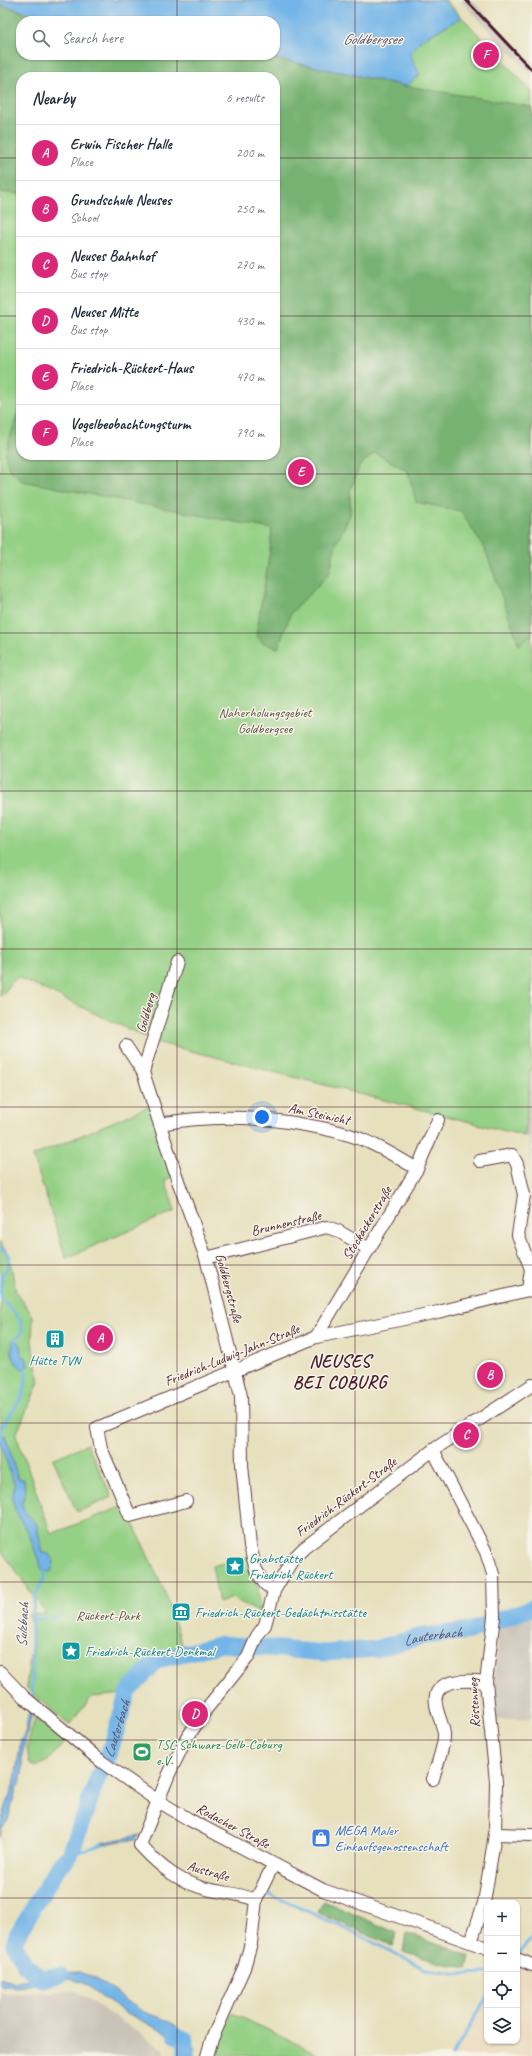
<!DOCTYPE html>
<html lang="en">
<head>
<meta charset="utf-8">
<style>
  :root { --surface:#fff; --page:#f2f2f3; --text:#1f2937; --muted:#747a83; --line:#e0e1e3; --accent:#db2777 }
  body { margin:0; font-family:Caveat,sans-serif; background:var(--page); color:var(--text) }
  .controls { position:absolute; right:12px; bottom:12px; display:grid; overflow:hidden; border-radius:8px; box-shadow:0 1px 3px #0004 }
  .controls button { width:36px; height:36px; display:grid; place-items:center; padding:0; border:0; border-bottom:1px solid var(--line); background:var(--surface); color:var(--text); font:20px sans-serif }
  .you { position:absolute; left:262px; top:1117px; width:14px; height:14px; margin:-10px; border:3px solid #fff; border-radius:50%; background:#1a73e8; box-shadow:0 0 0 6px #1a73e833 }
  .badge { display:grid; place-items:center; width:26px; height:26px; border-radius:50%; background:var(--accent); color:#fff; font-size:13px; font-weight:700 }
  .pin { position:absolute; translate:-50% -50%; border:2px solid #fff; box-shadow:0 1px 4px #0006 }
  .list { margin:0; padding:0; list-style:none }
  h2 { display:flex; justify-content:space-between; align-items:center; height:52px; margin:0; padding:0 16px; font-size:17px }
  h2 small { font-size:13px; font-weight:400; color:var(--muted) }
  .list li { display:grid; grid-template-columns:26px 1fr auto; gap:12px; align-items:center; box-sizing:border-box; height:56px; padding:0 16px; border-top:1px solid var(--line) }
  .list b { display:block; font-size:15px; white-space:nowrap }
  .list p { margin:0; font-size:13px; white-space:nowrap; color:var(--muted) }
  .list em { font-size:13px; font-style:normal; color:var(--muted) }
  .icon { flex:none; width:22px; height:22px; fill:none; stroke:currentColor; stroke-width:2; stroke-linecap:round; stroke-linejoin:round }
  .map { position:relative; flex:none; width:532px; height:2056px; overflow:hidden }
  .search { position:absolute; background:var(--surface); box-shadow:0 1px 3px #0004; left:16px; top:16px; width:264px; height:44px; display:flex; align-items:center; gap:10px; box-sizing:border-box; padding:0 14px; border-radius:16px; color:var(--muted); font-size:15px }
  .panel { position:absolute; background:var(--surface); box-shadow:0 1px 3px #0004; left:16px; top:72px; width:264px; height:388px; border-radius:16px }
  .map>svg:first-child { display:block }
  .built { fill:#ead8ba }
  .industrial { fill:#cac3b8 }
  .green { fill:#94d085; stroke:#6f7858; fill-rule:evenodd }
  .forest { fill:#77b272; stroke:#60684e }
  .water { fill:#73b5e8; stroke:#5e6a8a }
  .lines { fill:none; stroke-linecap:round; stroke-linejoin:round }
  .stream { stroke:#73b5e8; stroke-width:3 }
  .river { stroke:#73b5e8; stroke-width:17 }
  .minor-casing { stroke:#613c41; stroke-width:14 }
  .minor { stroke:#fff; stroke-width:12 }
  .rail { stroke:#4a1f2b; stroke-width:3 }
  .grid { fill:none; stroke:#4a1f2b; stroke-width:1; stroke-opacity:0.55 }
  .labels { text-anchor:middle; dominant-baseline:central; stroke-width:3; stroke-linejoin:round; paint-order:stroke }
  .park-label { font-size:14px; fill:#605446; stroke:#f7f3e8 }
  .street-label { font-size:14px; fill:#4a1f2b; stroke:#f7f3e8 }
  .culture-label { font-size:14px; fill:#0d838f; stroke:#f7f3e8; text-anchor:start }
  .leisure-label { font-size:14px; fill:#27864d; stroke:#f7f3e8; text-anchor:start }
  .shop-label { font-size:14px; fill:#366cbe; stroke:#f7f3e8; text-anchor:start }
  .water-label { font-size:15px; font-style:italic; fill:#58546d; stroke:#f7f3e8 }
  .district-label { font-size:18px; font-weight:bold; letter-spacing:1px; fill:#4a1f2b; stroke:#f7f3e8 }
</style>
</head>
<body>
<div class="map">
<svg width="532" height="2056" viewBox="0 0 532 2056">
  <rect width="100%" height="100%" fill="#f7f3e8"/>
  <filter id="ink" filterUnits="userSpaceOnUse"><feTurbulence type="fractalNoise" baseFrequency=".025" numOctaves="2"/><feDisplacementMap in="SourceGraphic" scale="8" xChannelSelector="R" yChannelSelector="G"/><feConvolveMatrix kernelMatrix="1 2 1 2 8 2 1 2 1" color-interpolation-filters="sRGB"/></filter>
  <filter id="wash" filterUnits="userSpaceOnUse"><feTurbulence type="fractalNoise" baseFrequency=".012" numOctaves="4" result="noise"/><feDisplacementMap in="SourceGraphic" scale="16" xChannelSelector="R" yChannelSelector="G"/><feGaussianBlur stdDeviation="0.9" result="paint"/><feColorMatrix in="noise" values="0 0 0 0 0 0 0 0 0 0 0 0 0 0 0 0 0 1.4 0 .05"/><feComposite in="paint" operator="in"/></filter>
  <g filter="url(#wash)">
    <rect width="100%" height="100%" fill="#e6e0bd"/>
    <polygon class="built" points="518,1965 532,1971 532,2056 453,2056 487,1999 487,2041 517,2041"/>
    <g class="industrial">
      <polygon points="460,0 472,0 532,63 532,75"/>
      <polygon points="532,1050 532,1171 529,1138 525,1136"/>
      <polygon points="532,1600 532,1718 496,1720 494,1692 500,1611"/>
      <polygon points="0,1991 7,1994 76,1991 163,2049 164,2056 0,2056"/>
    </g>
    <g class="green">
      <path d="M0 0H446L532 92V1050L525 1136 156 1042 17 977 0 997ZM21 21H275V55H21ZM21 77H275V455H21Z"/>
      <polygon points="150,1106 172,1177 165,1180 175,1211 66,1258 33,1156"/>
      <polygon points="0,1242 9,1255 16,1292 33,1316 32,1342 39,1382 16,1435 51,1534 121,1507 130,1516 165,1593 184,1650 151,1659 124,1694 92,1697 69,1725 26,1688 33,1633 29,1614 46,1613 0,1549"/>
      <polygon points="87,1444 112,1497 77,1512 53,1459"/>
      <polygon points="248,1557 258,1584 258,1599 261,1609 258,1612 232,1598 219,1603 212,1566"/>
      <polygon points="35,1718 65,1742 47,1761 36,1767 29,1762 27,1747"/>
      <polygon points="232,2013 323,2056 214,2056 218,2039"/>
    </g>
    <g class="forest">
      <polygon points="0,5 60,21 21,21 21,55 259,55 406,86 532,107 532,634 519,645 485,549 461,511 416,502 408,471 375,453 360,465 350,491 350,515 336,544 329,574 291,613 278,648 263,643 256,635 270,551 272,529 22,481 9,469 5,454 21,402 21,455 275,455 275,77 21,77 21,194 0,192"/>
      <polygon points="324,1901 397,1933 392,1946 317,1912"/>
      <polygon points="406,1933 470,1956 467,1968 441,1963 403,1952"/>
    </g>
    <g class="water">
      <polygon points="0,0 443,0 461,18 421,40 410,54 420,75 406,86 259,55 275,55 275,21 60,21 0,5"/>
      <path d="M13 1340 19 1342 22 1356 26 1357 28 1366 22 1369C11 1359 11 1354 13 1340Z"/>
      <path d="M5 1435 18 1479H24L25 1492 22 1504 24 1511 36 1523 43 1553 49 1554 54 1562 51 1572 43 1571 41 1567C37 1557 34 1547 30 1537 22 1520 7 1506 15 1486L0 1443Z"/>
      <polygon points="216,1642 246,1643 245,1649 220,1647"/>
      <polygon points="29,1712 32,1714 22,1755 22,1774 20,1784 17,1786 8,1820 2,1828 0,1837 0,1825 15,1780 21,1740 25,1733"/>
      <polygon points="113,1727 120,1727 110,1758 105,1754"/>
      <polygon points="139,1835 136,1840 121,1841 101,1845 100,1843"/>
      <path d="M79 1972C103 1979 118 1996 139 2009 144 2013 153 2015 159 2017 175 2023 188 2033 196 2048L185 2052 174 2039 162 2031 124 2012 84 1983 70 1979 16 1987 0 1985V1978L13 1982 55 1973Z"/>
    </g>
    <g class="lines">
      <g class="stream">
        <polyline points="0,1247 9,1255 8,1267 2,1274 0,1294"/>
        <polyline points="0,1297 21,1320 22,1332 15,1340 15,1344"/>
        <polyline points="0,1429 4,1441"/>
        <path d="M0 1429C16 1405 32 1393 24 1363"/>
        <polyline points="50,1617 58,1617"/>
        <polyline points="32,1619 44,1618"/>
        <polyline points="32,1699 32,1619 35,1596 44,1579 45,1567"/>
        <polyline points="146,1843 173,1868"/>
        <polyline points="70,1855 103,1844"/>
        <polyline points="180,1872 191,1877"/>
        <polyline points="262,1894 271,1895 349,1930 425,1969 463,1974 487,1973"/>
        <polyline points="517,1955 532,1938"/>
        <polyline points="452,2056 487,1997"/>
      </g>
      <g class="river">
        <path id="s1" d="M60 1975 42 1979 25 1965 14 1944 17 1935 58 1867 70 1855 97 1780 111 1748 128 1692 157 1660 222 1644 325 1653 375 1649 423 1636 469 1631 532 1608"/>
        <polyline points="176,2035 186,2040 186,2056"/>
      </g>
    </g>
  </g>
  <g filter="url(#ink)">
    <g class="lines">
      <defs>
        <g id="minor">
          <polyline points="126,1046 143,1072 177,1178 206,1258 212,1281 241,1396 242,1465 250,1546 256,1570 265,1584 274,1591"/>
          <polyline points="143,1072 177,962"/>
          <path d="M160 1124C209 1115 256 1116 305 1125 323 1128 343 1132 361 1139 381 1147 399 1158 417 1169"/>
          <polyline points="480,1161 512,1155 517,1164 524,1195 518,1235 531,1269 528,1290"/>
          <polyline points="206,1258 327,1227 338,1231 369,1249"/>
          <polyline points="316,1337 417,1169 438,1120"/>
          <polyline points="433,1450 486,1552 493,1574 494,1617 486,1682 496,1782 495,1834 484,1903 471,1942"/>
          <polyline points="186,1501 130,1516 101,1448 97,1428 316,1337 438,1312 528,1290 532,1291"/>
          <polyline points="0,1672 24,1697 102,1762 158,1801 190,1820 323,1890 487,1948"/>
          <path d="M433 1779C436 1767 445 1745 444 1734 443 1724 437 1714 436 1704 431 1677 470 1680 486 1682"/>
          <polyline points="495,1834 532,1835"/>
          <path d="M256 1900C241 1894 227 1893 211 1890 181 1884 160 1867 140 1845L169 1774 185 1741 207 1708 248 1657 257 1636 265 1625 274 1591 293 1559 304 1548 433 1450 532 1385"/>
          <polyline points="517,1959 532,1965"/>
          <polyline points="207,2056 212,2039 244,1968 251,1943 256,1900 273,1865"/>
        </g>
      </defs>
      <use href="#minor" class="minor-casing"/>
      <use href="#minor" class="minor"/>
      <polyline class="rail" points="466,0 532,70"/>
    </g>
  </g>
  <path class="grid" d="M177 0V21M355 0V2056M177 55V77M0 158H21M275 158H532M0 316H21M275 316H532M177 455V2056M0 474H532M0 633H532M0 791H532M0 949H532M0 1107H532M0 1265H532M0 1423H532M0 1582H532M0 1740H532M0 1898H532"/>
  <defs>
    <symbol id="building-square" viewBox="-11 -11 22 22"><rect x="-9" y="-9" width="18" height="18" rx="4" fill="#0f9aa8" stroke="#f7f3e8"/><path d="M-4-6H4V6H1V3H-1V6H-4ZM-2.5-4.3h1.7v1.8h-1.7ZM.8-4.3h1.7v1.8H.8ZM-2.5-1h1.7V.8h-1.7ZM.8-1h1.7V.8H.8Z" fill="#fff"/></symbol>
    <symbol id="sight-square" viewBox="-11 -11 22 22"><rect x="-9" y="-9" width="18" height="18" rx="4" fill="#0f9aa8" stroke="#f7f3e8"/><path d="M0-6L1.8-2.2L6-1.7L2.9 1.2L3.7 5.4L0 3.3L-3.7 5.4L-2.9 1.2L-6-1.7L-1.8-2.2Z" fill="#fff"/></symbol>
    <symbol id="museum-square" viewBox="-11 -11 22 22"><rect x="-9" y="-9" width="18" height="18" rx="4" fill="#0f9aa8" stroke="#f7f3e8"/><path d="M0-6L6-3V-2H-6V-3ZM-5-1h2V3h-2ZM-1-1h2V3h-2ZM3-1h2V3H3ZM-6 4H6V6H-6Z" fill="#fff"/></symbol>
    <symbol id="stadium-square" viewBox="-11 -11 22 22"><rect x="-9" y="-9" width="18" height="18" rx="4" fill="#2e9e5b" stroke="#f7f3e8"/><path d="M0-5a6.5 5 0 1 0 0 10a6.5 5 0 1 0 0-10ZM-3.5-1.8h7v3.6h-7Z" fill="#fff"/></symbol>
    <symbol id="shop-square" viewBox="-11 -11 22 22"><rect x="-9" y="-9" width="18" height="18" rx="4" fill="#3f7fe0" stroke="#f7f3e8"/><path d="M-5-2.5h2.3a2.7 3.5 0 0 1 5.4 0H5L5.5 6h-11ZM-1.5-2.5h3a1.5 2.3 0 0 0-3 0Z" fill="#fff"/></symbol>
  </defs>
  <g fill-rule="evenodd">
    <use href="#building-square" x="44" y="1328" width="22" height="22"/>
    <use href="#sight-square" x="224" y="1555" width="22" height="22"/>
    <use href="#museum-square" x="170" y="1601" width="22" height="22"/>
    <use href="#sight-square" x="60" y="1640" width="22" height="22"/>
    <use href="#stadium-square" x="131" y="1741" width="22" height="22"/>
    <use href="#shop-square" x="310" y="1827" width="22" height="22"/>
  </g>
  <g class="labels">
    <g class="park-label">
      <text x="265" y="712">Naherholungsgebiet<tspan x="265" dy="16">Goldbergsee</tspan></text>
      <text x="108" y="1615">Rückert-Park</text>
    </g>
    <g class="street-label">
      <text transform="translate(146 1013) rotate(-74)">Goldberg</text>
      <text transform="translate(319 1114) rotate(12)">Am Steinicht</text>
      <text transform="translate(286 1223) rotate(-13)">Brunnenstraße</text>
      <text transform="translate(367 1223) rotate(-59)">Stockäckerstraße</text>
      <text transform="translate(229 1288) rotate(75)">Goldbergstraße</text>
      <text transform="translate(232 1355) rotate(-22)">Friedrich-Ludwig-Jahn-Straße</text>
      <text transform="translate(346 1497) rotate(-37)">Friedrich-Rückert-Straße</text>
      <text transform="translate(474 1703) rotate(-93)">Röstenweg</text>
      <text transform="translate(233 1826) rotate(28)">Rodacher Straße</text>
      <text transform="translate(208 1871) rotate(16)">Austraße</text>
    </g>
    <g class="culture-label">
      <text x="55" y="1360" text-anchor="middle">Hütte TVN</text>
      <text x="249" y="1558">Grabstätte<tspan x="249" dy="16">Friedrich Rückert</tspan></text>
      <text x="195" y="1612">Friedrich-Rückert-Gedächtnisstätte</text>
      <text x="85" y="1651">Friedrich-Rückert-Denkmal</text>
    </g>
    <g class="leisure-label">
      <text x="156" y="1744">TSC Schwarz-Gelb-Coburg<tspan x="156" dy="16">e.V.</tspan></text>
    </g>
    <g class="shop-label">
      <text x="335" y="1830">MEGA Maler<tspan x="335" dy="16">Einkaufsgenossenschaft</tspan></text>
    </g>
    <g class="water-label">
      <text x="372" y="39">Goldbergsee</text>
      <text transform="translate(23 1625) rotate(-87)">Sulzbach</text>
      <text stroke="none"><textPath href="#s1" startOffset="666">Lauterbach</textPath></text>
      <text stroke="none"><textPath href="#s1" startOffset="305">Lauterbach</textPath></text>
    </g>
    <g class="district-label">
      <text x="340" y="1361">NEUSES<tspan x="340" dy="21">BEI COBURG</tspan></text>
    </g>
  </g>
</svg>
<div class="controls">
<button>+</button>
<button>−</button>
<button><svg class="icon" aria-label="locate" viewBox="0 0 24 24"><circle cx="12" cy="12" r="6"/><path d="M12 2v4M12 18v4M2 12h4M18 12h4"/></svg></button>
<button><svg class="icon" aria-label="layers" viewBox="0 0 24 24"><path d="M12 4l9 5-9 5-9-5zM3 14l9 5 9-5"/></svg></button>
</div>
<div class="you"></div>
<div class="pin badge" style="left:100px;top:1338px">A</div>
<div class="pin badge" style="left:490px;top:1375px">B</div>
<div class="pin badge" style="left:466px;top:1435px">C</div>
<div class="pin badge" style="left:195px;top:1714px">D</div>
<div class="pin badge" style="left:301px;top:472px">E</div>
<div class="pin badge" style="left:486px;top:55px">F</div>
<div class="search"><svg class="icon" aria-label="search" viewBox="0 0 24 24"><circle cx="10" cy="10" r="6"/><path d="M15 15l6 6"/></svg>Search here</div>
<section class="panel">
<h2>Nearby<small>6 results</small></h2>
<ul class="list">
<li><span class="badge">A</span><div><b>Erwin Fischer Halle</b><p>Place</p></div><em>200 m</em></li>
<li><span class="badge">B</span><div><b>Grundschule Neuses</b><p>School</p></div><em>250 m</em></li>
<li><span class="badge">C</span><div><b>Neuses Bahnhof</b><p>Bus stop</p></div><em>270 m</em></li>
<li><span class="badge">D</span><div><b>Neuses Mitte</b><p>Bus stop</p></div><em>430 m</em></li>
<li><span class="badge">E</span><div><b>Friedrich-Rückert-Haus</b><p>Place</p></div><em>470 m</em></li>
<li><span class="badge">F</span><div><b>Vogelbeobachtungsturm</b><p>Place</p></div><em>790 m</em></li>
</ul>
</section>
</div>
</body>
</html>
